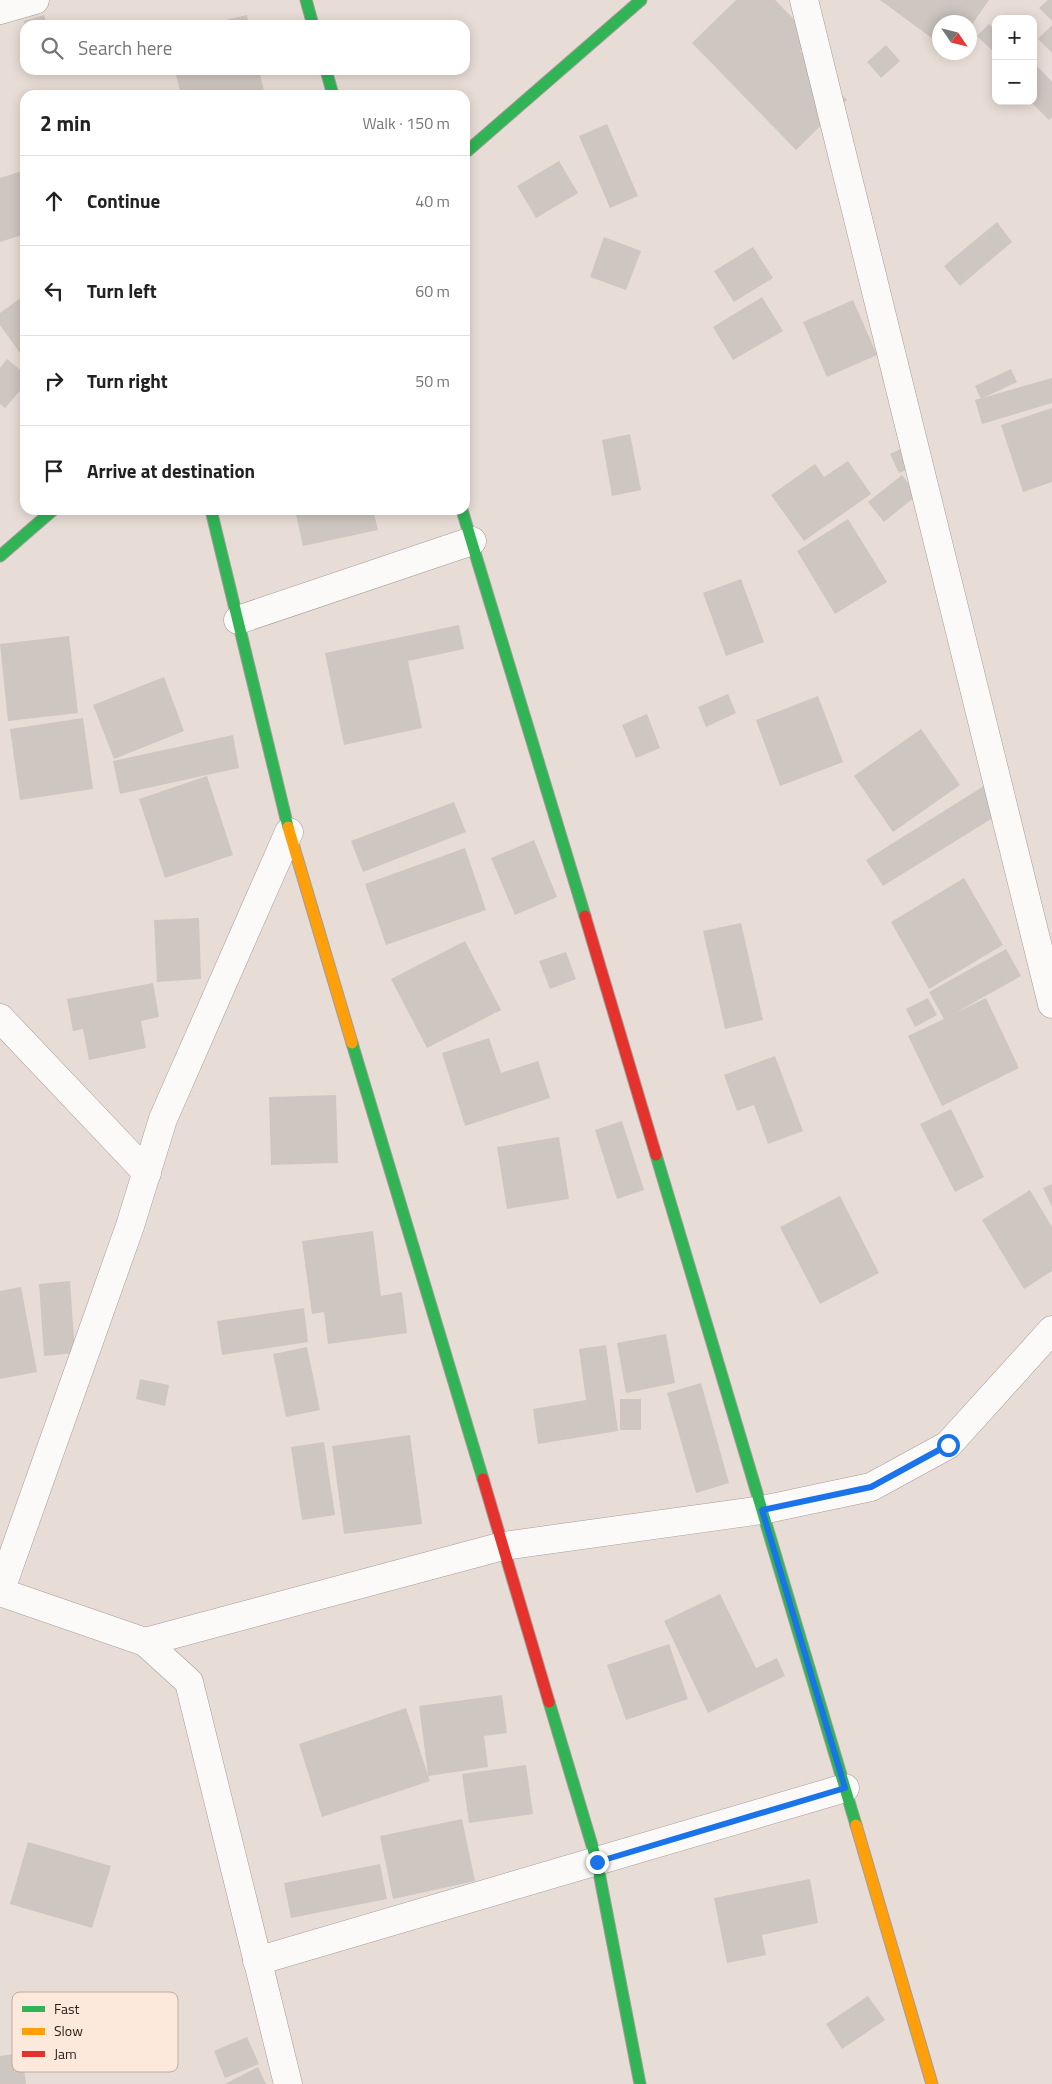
<!DOCTYPE html>
<html lang="en">
<head>
<meta charset="utf-8">
<style>
  :root { --surface:#fff; --page:#f2f2f2; --text:#222; --muted:#767676; --line:#e0e0e0 }
  body { margin:0; font-family:"Titillium Web",sans-serif; background:var(--page); color:var(--text) }
  .controls { position:absolute; right:15px; top:15px; display:grid; overflow:hidden; border-radius:10px; box-shadow:0 2px 12px #0003 }
  .controls button { width:45px; height:45px; display:grid; place-items:center; padding:0; border:0; border-bottom:1px solid var(--line); background:var(--surface); color:var(--text); font:25px sans-serif }
  .compass { position:absolute; left:932px; top:15px; width:45px; height:45px; border-radius:50%; background:var(--surface); box-shadow:0 2px 12px #0003; rotate:125deg }
  .stop { position:absolute; width:15px; height:15px; margin:-11px; border:4px solid #1a73e8; border-radius:50%; background:#fff }
  .stop.end { background:#1a73e8; border-color:#fff; box-shadow:0 1px 5px #0008 }
  .list { margin:0; padding:0; list-style:none }
  h2 { display:flex; justify-content:space-between; align-items:center; height:65px; margin:0; padding:0 20px; font-size:21px }
  h2 small { font-size:16px; font-weight:400; color:var(--muted) }
  .list li { display:grid; grid-template-columns:32px 1fr auto; gap:15px; align-items:center; box-sizing:border-box; height:90px; padding:0 20px; border-top:1px solid var(--line) }
  .list b { display:block; font-size:19px; white-space:nowrap }
  .list em { font-size:16px; font-style:normal; color:var(--muted) }
  .icon { flex:none; width:28px; height:28px; fill:none; stroke:currentColor; stroke-width:2; stroke-linecap:round; stroke-linejoin:round }
  .map { position:relative; flex:none; width:1052px; height:2084px; overflow:hidden }
  .search { position:absolute; background:var(--surface); box-shadow:0 2px 12px #0003; left:20px; top:20px; width:450px; height:55px; display:flex; align-items:center; gap:12px; box-sizing:border-box; padding:0 18px; border-radius:15px; color:var(--muted); font-size:19px }
  .panel { position:absolute; background:var(--surface); box-shadow:0 2px 12px #0003; left:20px; top:90px; width:450px; height:425px; border-radius:15px }
  .map>svg:first-child { display:block }
  .building { fill:#cec6c0 }
  .lines { fill:none; stroke-linecap:round; stroke-linejoin:round }
  .street-casing { stroke:#a49c97; stroke-width:29 }
  .fast-casing { stroke:#a49c97; stroke-width:13 }
  .slow-casing { stroke:#a49c97; stroke-width:13 }
  .jam-casing { stroke:#a49c97; stroke-width:13 }
  .street { stroke:#fcfaf9; stroke-width:28 }
  .fast { stroke:#30b455; stroke-width:11 }
  .slow { stroke:#ff9f0a; stroke-width:11 }
  .jam { stroke:#e5322d; stroke-width:11 }
  .route { stroke:#1a73e8; stroke-width:6 }
  .key { fill:#fde9dc; stroke:#bcaca2; stroke-width:1 }
  .key-label { font-size:14px; fill:#251e19 }
</style>
</head>
<body>
<div class="map">
<svg width="1052" height="2084" viewBox="0 0 1052 2084">
  <rect width="100%" height="100%" fill="#e8ddd6"/>
  <g class="building">
    <polygon points="736,0 775,0 813,39 800,51 847,100 796,150 692,43"/>
    <polygon points="880,0 989,0 970,27 970,22 940,22 940,44"/>
    <polygon points="1048,0 1052,0 1052,21 1039,8"/>
    <polygon points="44,15 47,25 25,25 24,21"/>
    <polygon points="247,15 249,25 210,25 209,24"/>
    <polygon points="989,24 996,31 994,52 977,36"/>
    <polygon points="1052,25 1052,53 1038,39"/>
    <polygon points="886,45 900,61 881,78 867,62"/>
    <polygon points="1038,67 1052,82 1052,117 1049,120 1030,101 1033,101 1033,71"/>
    <polygon points="175,70 259,70 265,95 181,95"/>
    <polygon points="607,124 638,196 610,208 579,136"/>
    <polygon points="559,161 578,193 536,218 517,186"/>
    <polygon points="25,170 25,234 0,242 0,178"/>
    <polygon points="997,222 1012,242 960,286 944,266"/>
    <polygon points="604,237 641,251 626,290 590,277"/>
    <polygon points="753,247 773,278 734,302 714,271"/>
    <polygon points="25,295 25,360 0,325 0,313"/>
    <polygon points="762,297 783,331 733,360 713,327"/>
    <polygon points="853,300 877,355 827,377 803,322"/>
    <polygon points="7,359 25,374 25,385 5,408 0,404 0,368"/>
    <polygon points="1011,369 1017,382 981,399 975,386"/>
    <polygon points="1052,378 1052,403 982,424 975,400"/>
    <polygon points="1052,408 1052,482 1023,492 1001,425"/>
    <polygon points="630,434 641,490 612,496 602,440"/>
    <polygon points="915,442 924,462 899,473 890,454"/>
    <polygon points="848,461 871,494 804,541 771,495 815,464 824,477"/>
    <polygon points="902,475 917,495 884,522 868,502"/>
    <polygon points="295,510 373,510 378,530 303,546"/>
    <polygon points="848,519 887,582 835,614 797,551"/>
    <polygon points="741,579 764,642 726,656 703,593"/>
    <polygon points="459,625 464,649 408,661 422,728 344,745 325,653"/>
    <polygon points="69,636 78,713 8,721 0,644"/>
    <polygon points="164,677 184,731 114,759 93,705"/>
    <polygon points="728,694 736,713 706,727 698,707"/>
    <polygon points="818,696 843,762 780,786 756,720"/>
    <polygon points="647,714 660,748 636,758 622,725"/>
    <polygon points="83,718 93,789 20,800 10,729"/>
    <polygon points="921,729 960,785 893,832 854,776"/>
    <polygon points="233,735 239,768 120,794 113,761"/>
    <polygon points="207,776 233,855 165,878 139,799"/>
    <polygon points="987,784 1004,811 883,886 866,860"/>
    <polygon points="454,802 466,832 363,872 351,841"/>
    <polygon points="534,840 557,897 515,915 491,858"/>
    <polygon points="465,848 486,910 386,945 365,884"/>
    <polygon points="964,878 1003,945 929,989 891,922"/>
    <polygon points="199,918 201,979 157,982 154,920"/>
    <polygon points="741,923 763,1020 725,1029 703,931"/>
    <polygon points="465,941 501,1010 427,1048 391,979"/>
    <polygon points="1006,949 1021,976 955,1013 986,998 1019,1068 942,1106 908,1036 944,1019 929,992"/>
    <polygon points="566,952 576,979 550,989 539,961"/>
    <polygon points="153,983 159,1017 141,1021 146,1048 89,1060 83,1029 73,1031 67,999"/>
    <polygon points="928,998 937,1015 915,1027 906,1009"/>
    <polygon points="489,1038 501,1073 538,1061 550,1098 465,1126 442,1053"/>
    <polygon points="775,1056 803,1131 768,1144 754,1105 737,1111 724,1075"/>
    <polygon points="336,1095 338,1163 271,1165 269,1097"/>
    <polygon points="951,1109 984,1177 955,1192 920,1124"/>
    <polygon points="622,1121 644,1190 617,1199 595,1130"/>
    <polygon points="559,1137 569,1199 507,1209 497,1147"/>
    <polygon points="1052,1184 1052,1207 1043,1188"/>
    <polygon points="1030,1190 1052,1227 1052,1271 1024,1289 982,1220"/>
    <polygon points="840,1196 879,1273 820,1304 780,1227"/>
    <polygon points="373,1231 381,1296 402,1292 407,1333 328,1344 324,1312 312,1314 302,1241"/>
    <polygon points="70,1281 75,1353 44,1356 39,1284"/>
    <polygon points="21,1287 37,1372 0,1379 0,1291"/>
    <polygon points="304,1308 308,1342 222,1355 217,1321"/>
    <polygon points="666,1334 675,1383 626,1393 617,1343"/>
    <polygon points="606,1345 618,1431 538,1444 533,1409 586,1400 579,1349"/>
    <polygon points="307,1347 320,1410 286,1417 273,1354"/>
    <polygon points="140,1379 169,1385 165,1406 136,1399"/>
    <polygon points="701,1383 729,1483 696,1493 667,1393"/>
    <rect x="620" y="1399" width="21" height="31"/>
    <polygon points="410,1435 422,1524 344,1534 332,1446"/>
    <polygon points="324,1442 335,1515 302,1520 291,1447"/>
    <polygon points="720,1594 756,1668 777,1658 785,1676 708,1713 664,1621"/>
    <polygon points="669,1644 688,1699 626,1720 607,1665"/>
    <polygon points="502,1695 507,1733 484,1736 488,1767 428,1776 430,1781 322,1817 299,1744 406,1708 428,1775 419,1706"/>
    <polygon points="526,1765 533,1814 469,1823 462,1774"/>
    <polygon points="462,1819 475,1881 393,1899 380,1836"/>
    <polygon points="28,1842 111,1866 92,1928 10,1904"/>
    <polygon points="380,1864 387,1899 291,1918 284,1883"/>
    <polygon points="810,1879 818,1923 762,1935 766,1955 727,1963 714,1898"/>
    <polygon points="868,1996 885,2020 842,2049 826,2024"/>
    <polygon points="247,2037 259,2064 225,2078 214,2051"/>
    <polygon points="22,2053 26,2084 0,2084 0,2056"/>
    <polygon points="258,2067 266,2084 225,2084"/>
  </g>
  <g class="lines">
    <defs>
      <g id="street">
        <polyline points="804,0 1052,1004"/>
        <polyline points="0,10 35,0"/>
        <polyline points="238,620 472,541"/>
        <polyline points="0,1018 147,1173"/>
        <polyline points="0,1592 130,1226 163,1119 289,832"/>
        <polyline points="0,1592 145,1642 189,1682 288,2084"/>
        <polyline points="145,1642 503,1546 762,1510 871,1487 948,1445 1052,1330"/>
        <polyline points="257,1961 845,1788"/>
      </g>
      <g id="fast">
        <polyline points="306,0 313,25"/>
        <polyline points="326,70 333,95"/>
        <polyline points="465,153 641,0"/>
        <polyline points="211,510 288,827"/>
        <polyline points="462,510 585,916"/>
        <polyline points="0,556 53,510"/>
        <polyline points="352,1043 483,1479"/>
        <polyline points="656,1155 856,1825"/>
        <polyline points="549,1702 597,1862 640,2084"/>
      </g>
      <g id="slow">
        <polyline points="288,827 352,1043"/>
        <polyline points="856,1825 932,2084"/>
      </g>
      <g id="jam">
        <polyline points="585,916 656,1155"/>
        <polyline points="483,1479 549,1702"/>
      </g>
    </defs>
    <use href="#street" class="street-casing"/>
    <use href="#fast" class="fast-casing"/>
    <use href="#slow" class="slow-casing"/>
    <use href="#jam" class="jam-casing"/>
    <use href="#street" class="street"/>
    <use href="#fast" class="fast"/>
    <use href="#slow" class="slow"/>
    <use href="#jam" class="jam"/>
  </g>
  <g class="lines">
    <polyline class="route" points="597,1862 845,1788 762,1510 871,1487 948,1445"/>
  </g>
  <rect x="12" y="1992" width="166" height="80" rx="8" class="key"/>
  <rect x="22" y="2006" width="23" height="6" fill="#30b455"/>
  <rect x="22" y="2028" width="23" height="7" fill="#ff9f0a"/>
  <rect x="22" y="2051" width="23" height="6" fill="#e5322d"/>
  <g class="key-label">
    <text x="54" y="2014">Fast</text>
    <text x="54" y="2036">Slow</text>
    <text x="54" y="2059">Jam</text>
  </g>
</svg>
<div class="controls">
<button>+</button>
<button>−</button>
</div>
<svg class="compass" viewBox="-18 -18 36 36"><path d="M0-13l5 13h-10z" fill="#e53935"/><path d="M0 13l5-13h-10z" fill="#767676"/></svg>
<div class="stop" style="left:948px;top:1445px"></div>
<div class="stop end" style="left:597px;top:1862px"></div>
<div class="search"><svg class="icon" aria-label="search" viewBox="0 0 24 24"><circle cx="10" cy="10" r="6"/><path d="M15 15l6 6"/></svg>Search here</div>
<section class="panel">
<h2>2 min<small>Walk · 150 m</small></h2>
<ul class="list">
<li><svg class="icon" aria-label="ahead" viewBox="0 0 24 24"><path d="M12 20V5M6 11l6-6 6 6"/></svg><div><b>Continue</b></div><em>40 m</em></li>
<li><svg class="icon" aria-label="left" viewBox="0 0 24 24"><path d="M17 20v-9H6M10 6l-5 5 5 5"/></svg><div><b>Turn left</b></div><em>60 m</em></li>
<li><svg class="icon" aria-label="right" viewBox="0 0 24 24"><path d="M7 20v-9h11M14 6l5 5-5 5"/></svg><div><b>Turn right</b></div><em>50 m</em></li>
<li><svg class="icon" aria-label="arrive" viewBox="0 0 24 24"><path d="M6 21V4h12l-3 4 3 4H6"/></svg><div><b>Arrive at destination</b></div></li>
</ul>
</section>
</div>
</body>
</html>
